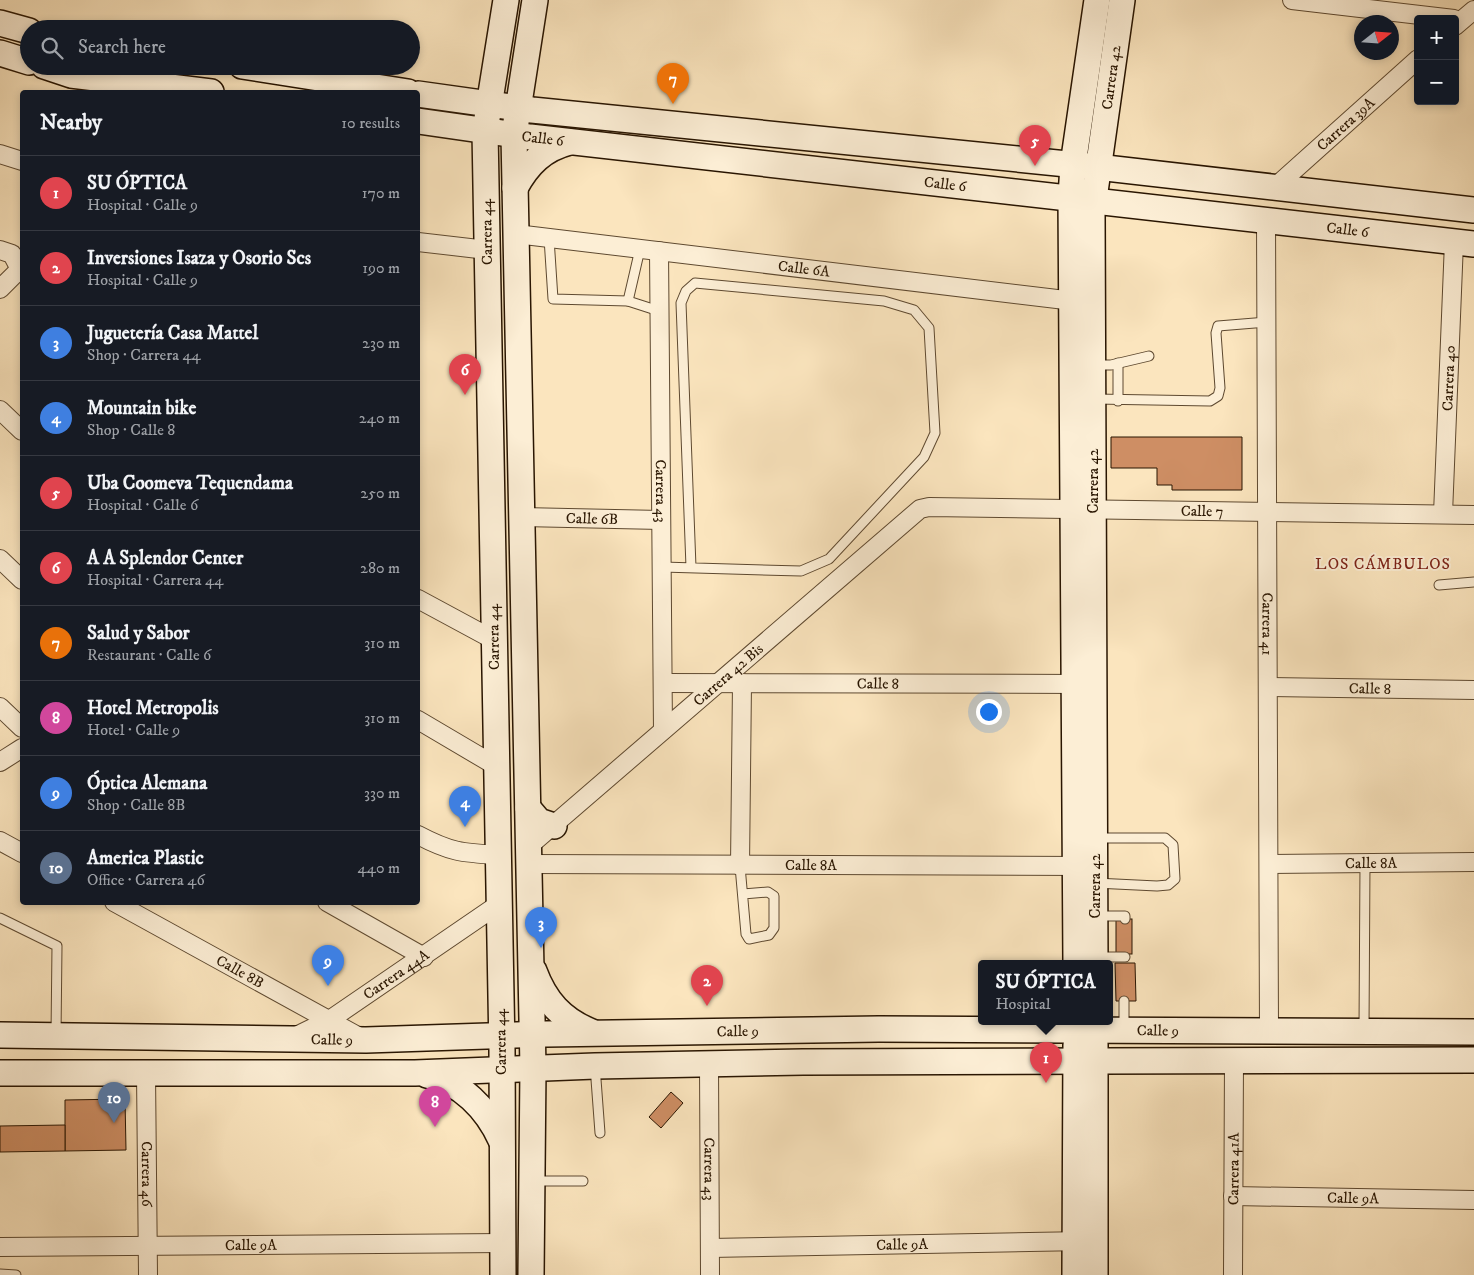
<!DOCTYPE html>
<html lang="en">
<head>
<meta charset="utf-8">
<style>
  :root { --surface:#171b24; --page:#242831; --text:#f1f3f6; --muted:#9ea1a6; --line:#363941; --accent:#c59692 }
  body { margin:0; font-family:"IM FELL DW Pica",serif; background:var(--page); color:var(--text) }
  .controls { position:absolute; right:15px; top:15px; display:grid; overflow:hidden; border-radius:5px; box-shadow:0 2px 8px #0003 }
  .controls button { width:45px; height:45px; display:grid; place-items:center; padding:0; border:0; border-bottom:1px solid var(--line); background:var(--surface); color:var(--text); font:25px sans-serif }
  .compass { position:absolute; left:1354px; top:15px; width:45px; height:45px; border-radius:50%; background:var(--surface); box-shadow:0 2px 8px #0003; rotate:73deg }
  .you { position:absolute; left:988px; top:711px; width:18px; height:18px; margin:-12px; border:4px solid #fff; border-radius:50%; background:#1a73e8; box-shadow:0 0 0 8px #1a73e833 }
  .badge { display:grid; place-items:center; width:32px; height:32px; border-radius:50%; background:var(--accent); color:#fff; font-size:16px; font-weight:700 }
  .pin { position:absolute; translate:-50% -41px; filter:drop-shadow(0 1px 2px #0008) }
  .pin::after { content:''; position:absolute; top:26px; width:18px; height:15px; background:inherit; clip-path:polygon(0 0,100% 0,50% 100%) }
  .popup { position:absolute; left:978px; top:960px; width:135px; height:65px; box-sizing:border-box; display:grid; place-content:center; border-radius:5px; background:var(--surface); filter:drop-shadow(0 1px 4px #0005); font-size:16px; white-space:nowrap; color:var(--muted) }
  .popup b { font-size:19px; color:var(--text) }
  .popup::after { content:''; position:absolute; left:50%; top:100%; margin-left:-10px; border:10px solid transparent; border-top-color:var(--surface) }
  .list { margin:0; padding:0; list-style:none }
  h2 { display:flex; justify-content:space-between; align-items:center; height:65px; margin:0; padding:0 20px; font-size:21px }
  h2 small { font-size:16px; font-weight:400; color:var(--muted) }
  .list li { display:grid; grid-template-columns:32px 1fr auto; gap:15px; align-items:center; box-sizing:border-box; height:75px; padding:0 20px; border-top:1px solid var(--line) }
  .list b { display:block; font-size:19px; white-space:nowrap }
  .list p { margin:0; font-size:16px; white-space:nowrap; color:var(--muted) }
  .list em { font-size:16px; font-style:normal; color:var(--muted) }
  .icon { flex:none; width:28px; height:28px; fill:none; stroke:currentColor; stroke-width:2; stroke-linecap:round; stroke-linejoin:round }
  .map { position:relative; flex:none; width:1474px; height:1275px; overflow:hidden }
  .search { position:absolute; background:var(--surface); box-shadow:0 2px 8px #0003; left:20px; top:20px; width:400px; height:55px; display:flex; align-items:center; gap:12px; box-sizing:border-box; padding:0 18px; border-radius:28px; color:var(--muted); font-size:19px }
  .panel { position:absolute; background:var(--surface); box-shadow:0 2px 8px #0003; left:20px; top:90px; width:400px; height:815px; border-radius:5px }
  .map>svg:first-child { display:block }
  .building { fill:#ce8e64; stroke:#291501 }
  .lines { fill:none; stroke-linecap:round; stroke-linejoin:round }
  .lane-casing { stroke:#5e4930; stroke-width:11 }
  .street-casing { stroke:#5e4930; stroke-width:20 }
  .secondary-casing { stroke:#291501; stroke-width:28 }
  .lane { stroke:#fceed5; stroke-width:9 }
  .street { stroke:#fceed5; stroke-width:18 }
  .secondary { stroke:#fceed5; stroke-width:25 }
  .labels { text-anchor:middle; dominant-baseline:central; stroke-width:4; stroke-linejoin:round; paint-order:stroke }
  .street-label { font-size:15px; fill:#291501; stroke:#fceed5 }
  .neighbourhood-label { font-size:16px; letter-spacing:1px; fill:#7a1f14; stroke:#fceed5 }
</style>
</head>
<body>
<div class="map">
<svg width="1474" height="1275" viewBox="0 0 1474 1275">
  <rect width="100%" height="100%" fill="#fbe5be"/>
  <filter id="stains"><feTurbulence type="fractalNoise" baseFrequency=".004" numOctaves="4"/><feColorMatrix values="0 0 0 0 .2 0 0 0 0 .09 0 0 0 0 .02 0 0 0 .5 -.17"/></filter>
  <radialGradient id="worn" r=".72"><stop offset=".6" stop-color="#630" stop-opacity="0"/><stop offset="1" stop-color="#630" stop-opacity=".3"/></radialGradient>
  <g class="building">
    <polygon points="1111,437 1242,437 1242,490 1172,490 1172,485 1157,485 1157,468 1111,468"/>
    <rect x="1116" y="919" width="16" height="35"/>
    <polygon points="1115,963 1135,963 1136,1001 1116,1001"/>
    <polygon points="671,1092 683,1103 661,1128 649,1117"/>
    <polygon points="125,1099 126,1150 65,1151 65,1100"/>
    <polygon points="65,1125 65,1151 0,1152 0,1126"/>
  </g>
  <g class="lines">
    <defs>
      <g id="lane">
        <polyline points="549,238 553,299 628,301 640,249"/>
        <polyline points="628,301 659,311"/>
        <polyline points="1118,363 1118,401"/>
        <polyline points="1095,365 1111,365 1149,356"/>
        <polyline points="1095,399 1210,401 1218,396 1220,388 1216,333 1218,326 1267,322"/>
        <polyline points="662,567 801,571 829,559 924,457 935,433 929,328 914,310 884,301 695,283 686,291 681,303 691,567"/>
        <polyline points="1439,585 1474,582"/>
        <polyline points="1095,838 1165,838 1173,845 1175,879 1168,885 1157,886 1095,883"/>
        <polyline points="740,866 746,934 749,939 769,935 774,928 774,896 768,892 743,894"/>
        <polyline points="1095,916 1125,916 1125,919"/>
        <polyline points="0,918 57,946 56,1035"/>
        <polyline points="1097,957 1125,957"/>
        <polyline points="1124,1001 1124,1029"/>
        <polyline points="1364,1030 1365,863"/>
        <polyline points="595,1066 600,1133"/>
        <polyline points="534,1181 583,1181"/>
        <polyline points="0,1274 16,1275"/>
      </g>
      <g id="street">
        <polyline points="1292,0 1454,19"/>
        <polyline points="1455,26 1474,10"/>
        <polyline points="0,154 22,161"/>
        <path id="s1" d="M1274 188 1418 59"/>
        <path id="s2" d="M1266 219 1269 1029"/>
        <path id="s3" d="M516 234 1082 302"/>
        <polyline points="418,242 487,250"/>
        <polyline points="0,250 12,254 22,273"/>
        <path id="s4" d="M659 251 663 730"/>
        <polyline points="0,289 19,270"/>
        <polyline points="0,410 22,431"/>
        <path id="s5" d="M1443 514 1454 242"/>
        <path id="s6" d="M522 517 661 520"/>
        <polyline points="0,559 22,580"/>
        <polyline points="418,599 494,640"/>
        <path id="s7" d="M663 683 1085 684"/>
        <path id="s8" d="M1268 687 1474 690"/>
        <polyline points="0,707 22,728"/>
        <polyline points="418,720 496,766"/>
        <polyline points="0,762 22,748"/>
        <path d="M418 835C450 852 462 853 498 855"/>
        <polyline points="0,841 22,853"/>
        <path id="s9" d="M528 847 920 509 929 507 1474 515"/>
        <path id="s10" d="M529 864 1086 866"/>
        <path id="s11" d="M1269 864 1474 862"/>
        <polyline points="740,866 742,683"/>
        <path id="s12" d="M114 902 363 1039"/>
        <polyline points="327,902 424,957"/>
        <path id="s13" d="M294 1037 331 1019 499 904"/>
        <path id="s14" d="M709 1064 710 1275"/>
        <path id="s15" d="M146 1073 148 1275"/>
        <path id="s16" d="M1233 1196 1474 1200"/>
        <path id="s17" d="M0 1247 503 1243"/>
        <path id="s18" d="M710 1248 1085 1241"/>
        <path id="s19" d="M1233 1275 1234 1061"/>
      </g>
      <g id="secondary">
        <polyline points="0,23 29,31"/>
        <polyline points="0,53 29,62"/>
        <polyline points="44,66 71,75 211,92"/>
        <polyline points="242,66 408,92"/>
        <polyline points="418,94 532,110 1097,167 1474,210"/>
        <path id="s20" d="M418 121 530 137 1474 244"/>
        <path d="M515 188C528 164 543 149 570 142"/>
        <polyline points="528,808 539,821 554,826"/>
        <polyline points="1076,964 1071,197 1073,165 1097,0"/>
        <path id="s21" d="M1095 964 1092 213 1122 0"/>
        <path d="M534 971C545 1001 562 1020 592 1032"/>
        <path id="s22" d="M0 1035 366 1040 546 1034 879 1029 1474 1032"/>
        <polyline points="1095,1044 1095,1275"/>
        <polyline points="0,1073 415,1073 595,1066 803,1062 1474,1060"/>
        <path d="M427 1075C461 1082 487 1109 501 1140"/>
        <polyline points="503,1275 502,1050 485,131 506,0"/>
        <polyline points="531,1275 533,1068 514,135 535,0"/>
        <polyline points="1075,1275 1076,1045"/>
      </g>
    </defs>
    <use href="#lane" class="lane-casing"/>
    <use href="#street" class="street-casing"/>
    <use href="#secondary" class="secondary-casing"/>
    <use href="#lane" class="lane"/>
    <use href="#street" class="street"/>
    <use href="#secondary" class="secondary"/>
  </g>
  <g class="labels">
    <g class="street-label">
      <text stroke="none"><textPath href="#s21" startOffset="888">Carrera 42</textPath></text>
      <text stroke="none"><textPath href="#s1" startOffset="96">Carrera 39A</textPath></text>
      <text stroke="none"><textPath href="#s20" startOffset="126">Calle 6</textPath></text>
      <text stroke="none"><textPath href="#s20" startOffset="531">Calle 6</textPath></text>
      <text stroke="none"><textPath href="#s20" startOffset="936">Calle 6</textPath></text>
      <text transform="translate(487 232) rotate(-91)">Carrera 44</text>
      <text stroke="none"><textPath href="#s3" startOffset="290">Calle 6A</textPath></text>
      <text stroke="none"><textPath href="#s5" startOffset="136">Carrera 40</textPath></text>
      <text transform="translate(1093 481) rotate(-90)">Carrera 42</text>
      <text stroke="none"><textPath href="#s4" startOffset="240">Carrera 43</textPath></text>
      <text stroke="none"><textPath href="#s9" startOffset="800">Calle 7</textPath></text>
      <text stroke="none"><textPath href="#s6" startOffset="70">Calle 6B</textPath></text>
      <text stroke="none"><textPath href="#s2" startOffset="405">Carrera 41</textPath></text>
      <text transform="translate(494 637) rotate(-91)">Carrera 44</text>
      <text stroke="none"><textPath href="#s9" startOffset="264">Carrera 42 Bis</textPath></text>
      <text stroke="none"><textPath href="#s7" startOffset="215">Calle 8</textPath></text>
      <text stroke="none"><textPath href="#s8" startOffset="102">Calle 8</textPath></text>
      <text stroke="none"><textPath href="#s11" startOffset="102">Calle 8A</textPath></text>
      <text stroke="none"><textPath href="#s10" startOffset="282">Calle 8A</textPath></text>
      <text transform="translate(1095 886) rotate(-90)">Carrera 42</text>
      <text stroke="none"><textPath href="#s12" startOffset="144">Calle 8B</textPath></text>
      <text stroke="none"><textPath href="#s13" startOffset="120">Carrera 44A</textPath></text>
      <text stroke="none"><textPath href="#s22" startOffset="1158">Calle 9</textPath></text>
      <text stroke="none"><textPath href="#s22" startOffset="738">Calle 9</textPath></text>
      <text stroke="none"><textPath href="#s22" startOffset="332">Calle 9</textPath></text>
      <text transform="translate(501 1042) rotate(-91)">Carrera 44</text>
      <text stroke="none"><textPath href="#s19" startOffset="106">Carrera 41A</textPath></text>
      <text stroke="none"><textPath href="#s14" startOffset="105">Carrera 43</textPath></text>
      <text stroke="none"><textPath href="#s15" startOffset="101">Carrera 46</textPath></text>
      <text stroke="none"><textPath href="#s16" startOffset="120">Calle 9A</textPath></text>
      <text stroke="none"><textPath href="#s17" startOffset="251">Calle 9A</textPath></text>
      <text stroke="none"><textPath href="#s18" startOffset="192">Calle 9A</textPath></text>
    </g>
    <g class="neighbourhood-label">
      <text x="1383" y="564">LOS CÁMBULOS</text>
    </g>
  </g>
  <rect width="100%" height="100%" filter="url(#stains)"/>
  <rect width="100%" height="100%" fill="url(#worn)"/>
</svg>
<div class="controls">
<button>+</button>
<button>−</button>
</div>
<svg class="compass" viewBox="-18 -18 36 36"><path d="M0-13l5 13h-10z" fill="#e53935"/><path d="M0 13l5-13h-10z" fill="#9ea1a6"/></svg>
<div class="you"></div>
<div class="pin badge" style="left:1046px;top:1083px;background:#e0444e">1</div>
<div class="popup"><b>SU ÓPTICA</b>Hospital</div>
<div class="pin badge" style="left:707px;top:1006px;background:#e0444e">2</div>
<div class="pin badge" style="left:541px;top:948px;background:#3f7fe0">3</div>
<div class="pin badge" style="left:465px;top:827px;background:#3f7fe0">4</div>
<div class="pin badge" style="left:1035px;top:166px;background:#e0444e">5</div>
<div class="pin badge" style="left:465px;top:395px;background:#e0444e">6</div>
<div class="pin badge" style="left:673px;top:104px;background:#e8710a">7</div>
<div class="pin badge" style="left:435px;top:1127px;background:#d1479c">8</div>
<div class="pin badge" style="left:328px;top:986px;background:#3f7fe0">9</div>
<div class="pin badge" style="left:114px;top:1123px;background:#5c6f8a">10</div>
<div class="search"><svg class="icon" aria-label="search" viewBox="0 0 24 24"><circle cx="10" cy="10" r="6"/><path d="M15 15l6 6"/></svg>Search here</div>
<section class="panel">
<h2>Nearby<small>10 results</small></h2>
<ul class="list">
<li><span class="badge" style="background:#e0444e">1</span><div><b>SU ÓPTICA</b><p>Hospital · Calle 9</p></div><em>170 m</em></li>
<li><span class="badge" style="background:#e0444e">2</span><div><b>Inversiones Isaza y Osorio Scs</b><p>Hospital · Calle 9</p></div><em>190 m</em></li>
<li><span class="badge" style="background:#3f7fe0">3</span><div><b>Juguetería Casa Mattel</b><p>Shop · Carrera 44</p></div><em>230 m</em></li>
<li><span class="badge" style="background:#3f7fe0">4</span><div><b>Mountain bike</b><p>Shop · Calle 8</p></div><em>240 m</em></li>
<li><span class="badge" style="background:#e0444e">5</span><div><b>Uba Coomeva Tequendama</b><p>Hospital · Calle 6</p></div><em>250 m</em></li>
<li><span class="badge" style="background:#e0444e">6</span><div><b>A A Splendor Center</b><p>Hospital · Carrera 44</p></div><em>280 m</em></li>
<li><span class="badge" style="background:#e8710a">7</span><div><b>Salud y Sabor</b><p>Restaurant · Calle 6</p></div><em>310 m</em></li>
<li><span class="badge" style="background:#d1479c">8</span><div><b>Hotel Metropolis</b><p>Hotel · Calle 9</p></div><em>310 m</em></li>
<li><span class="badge" style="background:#3f7fe0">9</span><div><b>Óptica Alemana</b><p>Shop · Calle 8B</p></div><em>330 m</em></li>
<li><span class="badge" style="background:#5c6f8a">10</span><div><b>America Plastic</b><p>Office · Carrera 46</p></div><em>440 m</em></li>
</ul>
</section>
</div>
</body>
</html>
